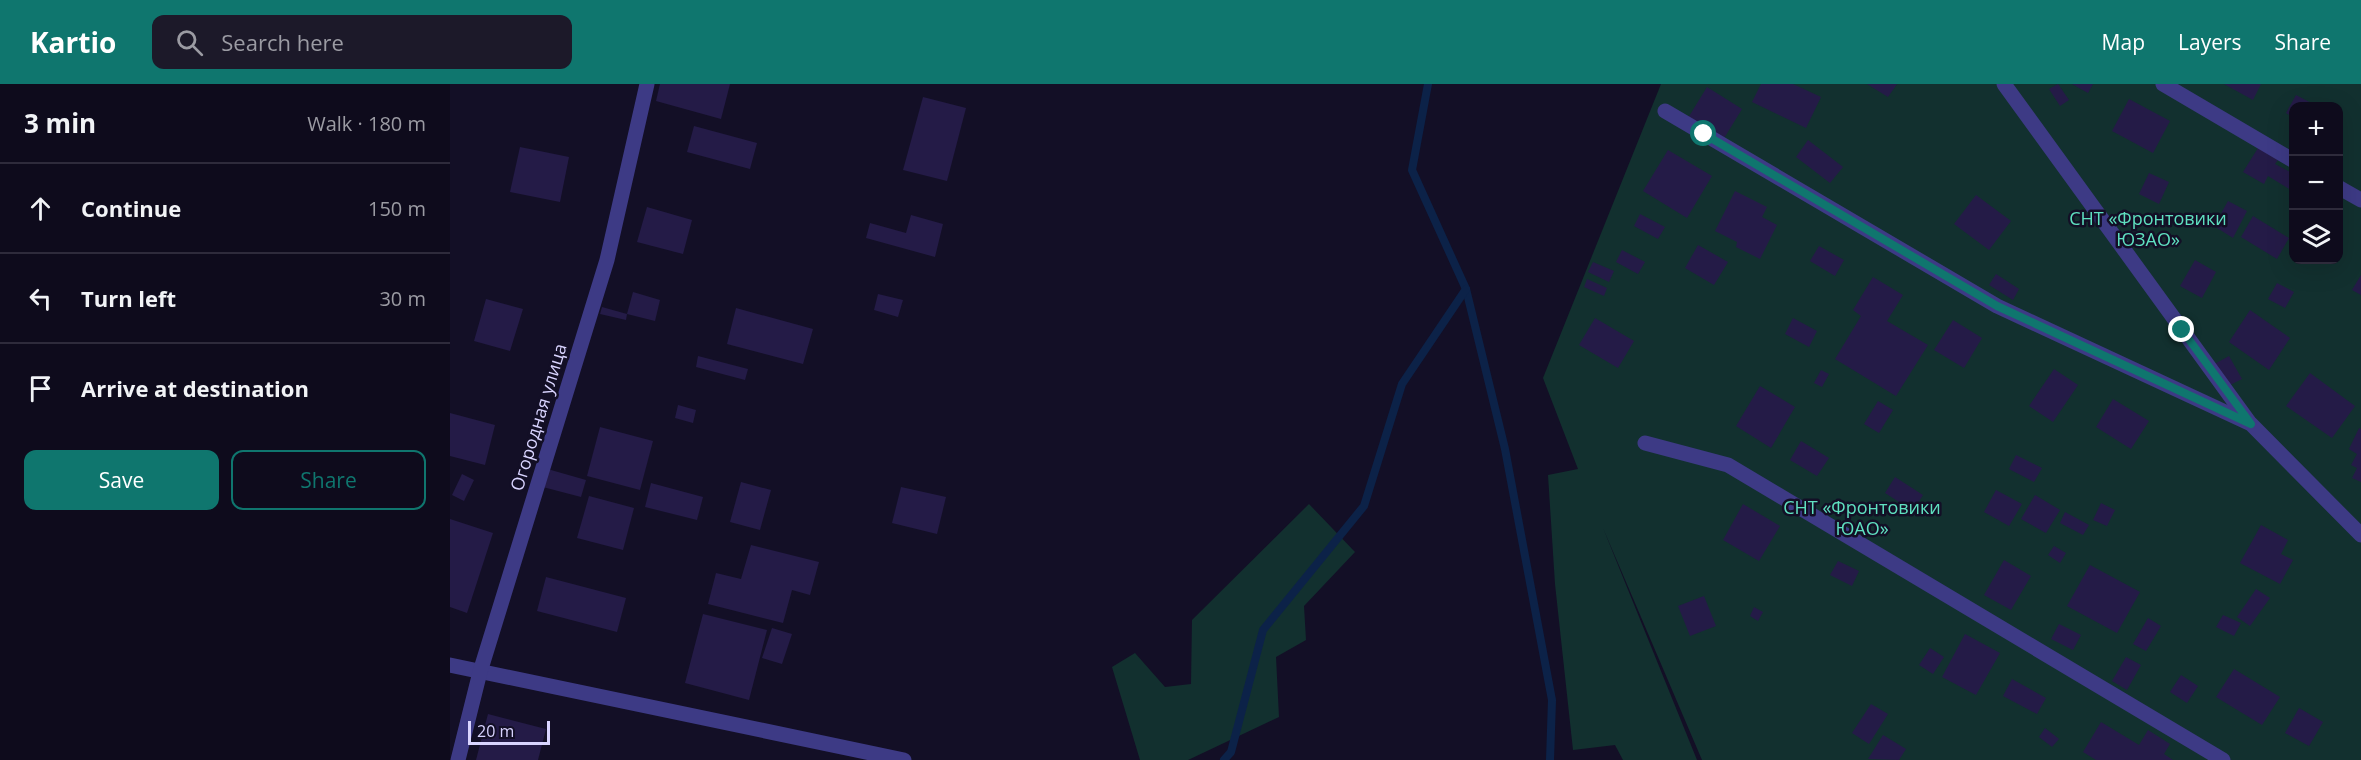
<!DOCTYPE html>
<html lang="en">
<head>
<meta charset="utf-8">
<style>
  :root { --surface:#0e0b1c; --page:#1c1929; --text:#f1f3f6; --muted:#9b9ba3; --line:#2e2b3b; --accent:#0f766e }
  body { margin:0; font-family:"Open Sans",sans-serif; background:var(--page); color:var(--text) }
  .controls { position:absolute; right:18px; top:18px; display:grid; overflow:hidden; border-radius:12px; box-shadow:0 6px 24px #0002 }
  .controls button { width:54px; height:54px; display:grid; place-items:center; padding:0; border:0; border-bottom:2px solid var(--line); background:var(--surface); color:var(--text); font:30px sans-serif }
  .scale { position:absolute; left:18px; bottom:15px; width:82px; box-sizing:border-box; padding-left:6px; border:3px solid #d9d4ff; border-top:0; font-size:16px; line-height:21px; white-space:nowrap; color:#d9d4ff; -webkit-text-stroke:4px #130f26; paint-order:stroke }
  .stop { position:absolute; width:18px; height:18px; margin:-14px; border:4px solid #0f766e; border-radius:50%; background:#fff }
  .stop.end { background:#0f766e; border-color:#fff; box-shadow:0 2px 6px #0008 }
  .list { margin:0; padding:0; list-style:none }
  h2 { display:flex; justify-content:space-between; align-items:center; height:78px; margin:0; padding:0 24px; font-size:26px }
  h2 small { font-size:20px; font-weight:400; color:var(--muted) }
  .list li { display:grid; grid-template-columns:39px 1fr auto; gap:18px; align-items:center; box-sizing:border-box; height:90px; padding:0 24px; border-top:2px solid var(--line) }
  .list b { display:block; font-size:22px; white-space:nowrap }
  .list em { font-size:20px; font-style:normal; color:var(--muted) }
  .actions { display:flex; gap:12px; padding:18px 24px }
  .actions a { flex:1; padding:14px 0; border:2px solid var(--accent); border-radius:12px; text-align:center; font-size:21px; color:var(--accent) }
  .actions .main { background:var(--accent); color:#fff }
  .icon { flex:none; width:33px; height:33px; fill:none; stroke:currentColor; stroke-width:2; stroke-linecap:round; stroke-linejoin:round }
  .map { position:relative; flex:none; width:1911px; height:676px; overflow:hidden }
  header { display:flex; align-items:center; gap:36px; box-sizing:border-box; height:84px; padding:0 30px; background:var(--accent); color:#fff }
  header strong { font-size:28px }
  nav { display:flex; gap:33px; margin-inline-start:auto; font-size:21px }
  .search { width:420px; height:54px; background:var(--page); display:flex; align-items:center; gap:15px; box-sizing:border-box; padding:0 21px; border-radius:12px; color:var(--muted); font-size:22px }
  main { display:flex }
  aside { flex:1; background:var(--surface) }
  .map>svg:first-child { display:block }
  .green { fill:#12302f; fill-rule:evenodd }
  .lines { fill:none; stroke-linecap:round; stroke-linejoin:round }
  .stream { stroke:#0c2248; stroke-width:8 }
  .building { fill:#241b47 }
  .service { stroke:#3d3a85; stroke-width:15 }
  .minor { stroke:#3d3a85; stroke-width:15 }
  .route { stroke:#0f766e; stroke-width:8 }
  .labels { text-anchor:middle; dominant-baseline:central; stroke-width:5; stroke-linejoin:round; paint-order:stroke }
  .park-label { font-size:18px; fill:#5fe0c0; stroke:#130f26 }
  .street-label { font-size:18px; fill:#d9d4ff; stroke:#130f26 }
</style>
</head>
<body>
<header>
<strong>Kartio</strong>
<div class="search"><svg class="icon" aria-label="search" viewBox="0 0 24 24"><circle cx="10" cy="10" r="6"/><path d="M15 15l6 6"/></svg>Search here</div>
<nav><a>Map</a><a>Layers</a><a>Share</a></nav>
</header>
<main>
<aside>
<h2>3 min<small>Walk · 180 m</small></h2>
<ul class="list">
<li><svg class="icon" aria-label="ahead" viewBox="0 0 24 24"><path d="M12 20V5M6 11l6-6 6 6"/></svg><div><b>Continue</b></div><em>150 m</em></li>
<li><svg class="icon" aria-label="left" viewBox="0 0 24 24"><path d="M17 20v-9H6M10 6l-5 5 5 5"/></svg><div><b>Turn left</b></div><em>30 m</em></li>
<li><svg class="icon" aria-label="arrive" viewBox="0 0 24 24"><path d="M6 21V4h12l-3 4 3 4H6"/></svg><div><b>Arrive at destination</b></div></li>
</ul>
<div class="actions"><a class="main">Save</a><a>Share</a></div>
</aside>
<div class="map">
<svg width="1911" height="676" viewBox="0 0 1911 676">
  <rect width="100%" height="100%" fill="#130f26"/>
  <g class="green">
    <path d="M1211 0H1911V676H1252L1153 444 1247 676H1173L1165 661 1123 666 1105 500 1098 391 1128 385 1093 294ZM1844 22H1888V176H1844Z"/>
    <polygon points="859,420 905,468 854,522 856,556 826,573 829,633 738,676 690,676 662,583 685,569 715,603 741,600 742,536"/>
  </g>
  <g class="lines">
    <g class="stream">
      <polyline points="978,0 962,86 1016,205 1055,365 1102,616 1100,676"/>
      <polyline points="774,676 781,668 813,546 914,422 952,300 1016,205"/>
    </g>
  </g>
  <g class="building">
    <polygon points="210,0 280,0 271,35 206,17"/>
    <polygon points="1311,0 1343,0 1371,13 1356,44 1302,18"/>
    <polygon points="1417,0 1447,0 1438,13"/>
    <polygon points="1608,0 1619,16 1610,22 1599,5"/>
    <polygon points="1622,0 1643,0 1638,9"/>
    <polygon points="1774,0 1811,0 1803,16"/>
    <polygon points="1257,3 1292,25 1273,56 1238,34"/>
    <polygon points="1846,11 1867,22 1844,22 1844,34 1836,29"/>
    <polygon points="473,13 516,24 497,97 453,86"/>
    <polygon points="1679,15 1720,37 1703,69 1662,47"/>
    <polygon points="244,42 307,59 300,85 237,68"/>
    <polygon points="1358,56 1393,83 1380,99 1346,73"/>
    <polygon points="70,63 119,73 110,118 60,108"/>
    <polygon points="1808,64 1828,76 1825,80 1844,90 1844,108 1818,92 1814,100 1793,88"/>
    <polygon points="1218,66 1262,92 1237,134 1193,107"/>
    <polygon points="1699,89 1719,98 1709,120 1689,110"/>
    <polygon points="1285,107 1317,123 1312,133 1327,141 1310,175 1286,163 1287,158 1265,147"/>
    <polygon points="1526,111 1561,137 1539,166 1504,140"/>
    <polygon points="1778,117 1797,127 1783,154 1764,142"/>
    <polygon points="197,123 242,136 233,170 187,158"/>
    <polygon points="1190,130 1215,143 1208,155 1184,142"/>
    <polygon points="461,131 493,140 485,173 416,154 420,139 456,149"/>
    <polygon points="1803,132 1839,154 1827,175 1791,153"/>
    <polygon points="1248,161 1278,178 1264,201 1235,184"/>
    <polygon points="1369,162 1394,176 1385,192 1360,177"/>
    <polygon points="1172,166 1195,178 1188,190 1166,178"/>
    <polygon points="1745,176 1766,188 1752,214 1730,202"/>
    <polygon points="1143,178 1164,187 1159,198 1138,188"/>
    <polygon points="1546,190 1569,205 1563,216 1539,201"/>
    <polygon points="1911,191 1911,211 1902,206"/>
    <polygon points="1423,193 1453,211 1437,237 1478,261 1446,312 1385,275 1411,232 1403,226"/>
    <polygon points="1137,195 1157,204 1154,212 1134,203"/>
    <polygon points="1827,199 1844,208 1835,224 1818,215"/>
    <polygon points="183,208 210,216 205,237 177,230"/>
    <polygon points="428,210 453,216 448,233 424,226"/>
    <polygon points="36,215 73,225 60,267 24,257"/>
    <polygon points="152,223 177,230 176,236 150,230"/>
    <polygon points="286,224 363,245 353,280 277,260"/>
    <polygon points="1800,226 1840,254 1819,286 1779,258"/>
    <polygon points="1145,234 1184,257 1168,284 1129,261"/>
    <polygon points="1343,234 1367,247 1359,263 1335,250"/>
    <polygon points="1503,236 1532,254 1514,284 1484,266"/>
    <polygon points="248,272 298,285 295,296 246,283"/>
    <polygon points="1779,272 1792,295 1772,305 1759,283"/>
    <polygon points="1604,285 1628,301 1603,338 1579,322"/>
    <polygon points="1371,286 1379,290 1372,303 1364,299"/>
    <polygon points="1860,289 1905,322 1882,354 1836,322"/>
    <polygon points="1310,302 1345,323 1321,364 1286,342"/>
    <polygon points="1663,315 1699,337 1681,365 1646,343"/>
    <polygon points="1428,317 1443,326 1429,349 1414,340"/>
    <polygon points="228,321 246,326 243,339 225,334"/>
    <polygon points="0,329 45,341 35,381 0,372"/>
    <polygon points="150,343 203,357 190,406 137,392"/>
    <polygon points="1909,344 1911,345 1911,398 1902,394 1907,384 1901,381 1907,370 1899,365"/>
    <polygon points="1351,357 1379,374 1367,392 1340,376"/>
    <polygon points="1566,371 1592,384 1584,398 1559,385"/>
    <polygon points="94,384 136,396 131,413 89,402"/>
    <polygon points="12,390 24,396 14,417 2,411"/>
    <polygon points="1445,393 1473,411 1463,427 1435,409"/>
    <polygon points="291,398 321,406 310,446 280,438"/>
    <polygon points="201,399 253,413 247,436 195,423"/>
    <polygon points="451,403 496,413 487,450 442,439"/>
    <polygon points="1546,406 1572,420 1559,442 1534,428"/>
    <polygon points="1585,411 1610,426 1596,449 1571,435"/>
    <polygon points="139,412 184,424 173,466 127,454"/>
    <polygon points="1651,419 1665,426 1657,442 1643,436"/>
    <polygon points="1293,420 1330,442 1309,477 1273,456"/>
    <polygon points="1615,428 1639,441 1633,451 1610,439"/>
    <polygon points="0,435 43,449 17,529 0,523"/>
    <polygon points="1811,441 1838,456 1831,470 1843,476 1830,500 1790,479"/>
    <polygon points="301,461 369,478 360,511 342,506 333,539 258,520 266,489 291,495"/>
    <polygon points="1604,462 1616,469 1610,479 1598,471"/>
    <polygon points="1554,476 1581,492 1561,526 1534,511"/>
    <polygon points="1388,477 1409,487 1402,502 1380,491"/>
    <polygon points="1640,481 1690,508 1667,549 1617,522"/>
    <polygon points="96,493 176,514 167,548 87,527"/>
    <polygon points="1806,505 1820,514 1800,542 1787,533"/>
    <polygon points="1254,512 1266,542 1240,552 1228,522"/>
    <polygon points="1304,523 1313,528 1308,537 1300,532"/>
    <polygon points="253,530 317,546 299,616 235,599"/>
    <polygon points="1773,531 1791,539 1784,552 1766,543"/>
    <polygon points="1698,534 1711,542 1696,567 1683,560"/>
    <polygon points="1609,540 1631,551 1623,566 1601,555"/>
    <polygon points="322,544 342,550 332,580 312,574"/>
    <polygon points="1515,550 1550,569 1526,611 1492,593"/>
    <polygon points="1480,564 1494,573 1483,590 1469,581"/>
    <polygon points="1676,573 1691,581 1677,606 1662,597"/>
    <polygon points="1784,585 1830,613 1812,641 1766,613"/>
    <polygon points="1731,591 1748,602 1737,619 1720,608"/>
    <polygon points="1562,595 1596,614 1587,630 1553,612"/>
    <polygon points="1421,620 1438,630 1419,660 1402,649"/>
    <polygon points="1849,624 1873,638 1859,662 1835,649"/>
    <polygon points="38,630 96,645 88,676 26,676"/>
    <polygon points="1651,638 1689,661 1698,646 1720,660 1714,670 1723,676 1646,676 1633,668"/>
    <polygon points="1595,644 1609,655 1602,663 1589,653"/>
    <polygon points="1433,651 1456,665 1449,676 1418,675"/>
  </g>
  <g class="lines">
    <g class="service">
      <polyline points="1554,0 1799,338"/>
      <polyline points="1713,0 1844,77"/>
      <polyline points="1215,27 1547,222 1801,340 1911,451"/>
      <polyline points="1888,103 1911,116"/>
      <polyline points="1195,359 1278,381 1773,676"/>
    </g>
    <g class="minor">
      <polyline points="0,581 454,676"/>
      <polyline points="8,676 30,588 157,176 197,0"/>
    </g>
  </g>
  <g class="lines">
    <polyline class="route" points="1254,50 1547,222 1801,340 1732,246"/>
  </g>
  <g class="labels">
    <g class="park-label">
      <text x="1698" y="134">СНТ «Фронтовики<tspan x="1698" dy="21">ЮЗАО»</tspan></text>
      <text x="1412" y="423">СНТ «Фронтовики<tspan x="1412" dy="21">ЮАО»</tspan></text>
    </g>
    <g class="street-label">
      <text transform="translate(88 333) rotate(-73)">Огородная улица</text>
    </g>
  </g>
</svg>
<div class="controls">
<button>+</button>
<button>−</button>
<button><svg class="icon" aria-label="layers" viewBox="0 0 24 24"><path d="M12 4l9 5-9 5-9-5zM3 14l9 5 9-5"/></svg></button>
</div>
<div class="scale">20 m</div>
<div class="stop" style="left:1254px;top:50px"></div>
<div class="stop end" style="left:1732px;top:246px"></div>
</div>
</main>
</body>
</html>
